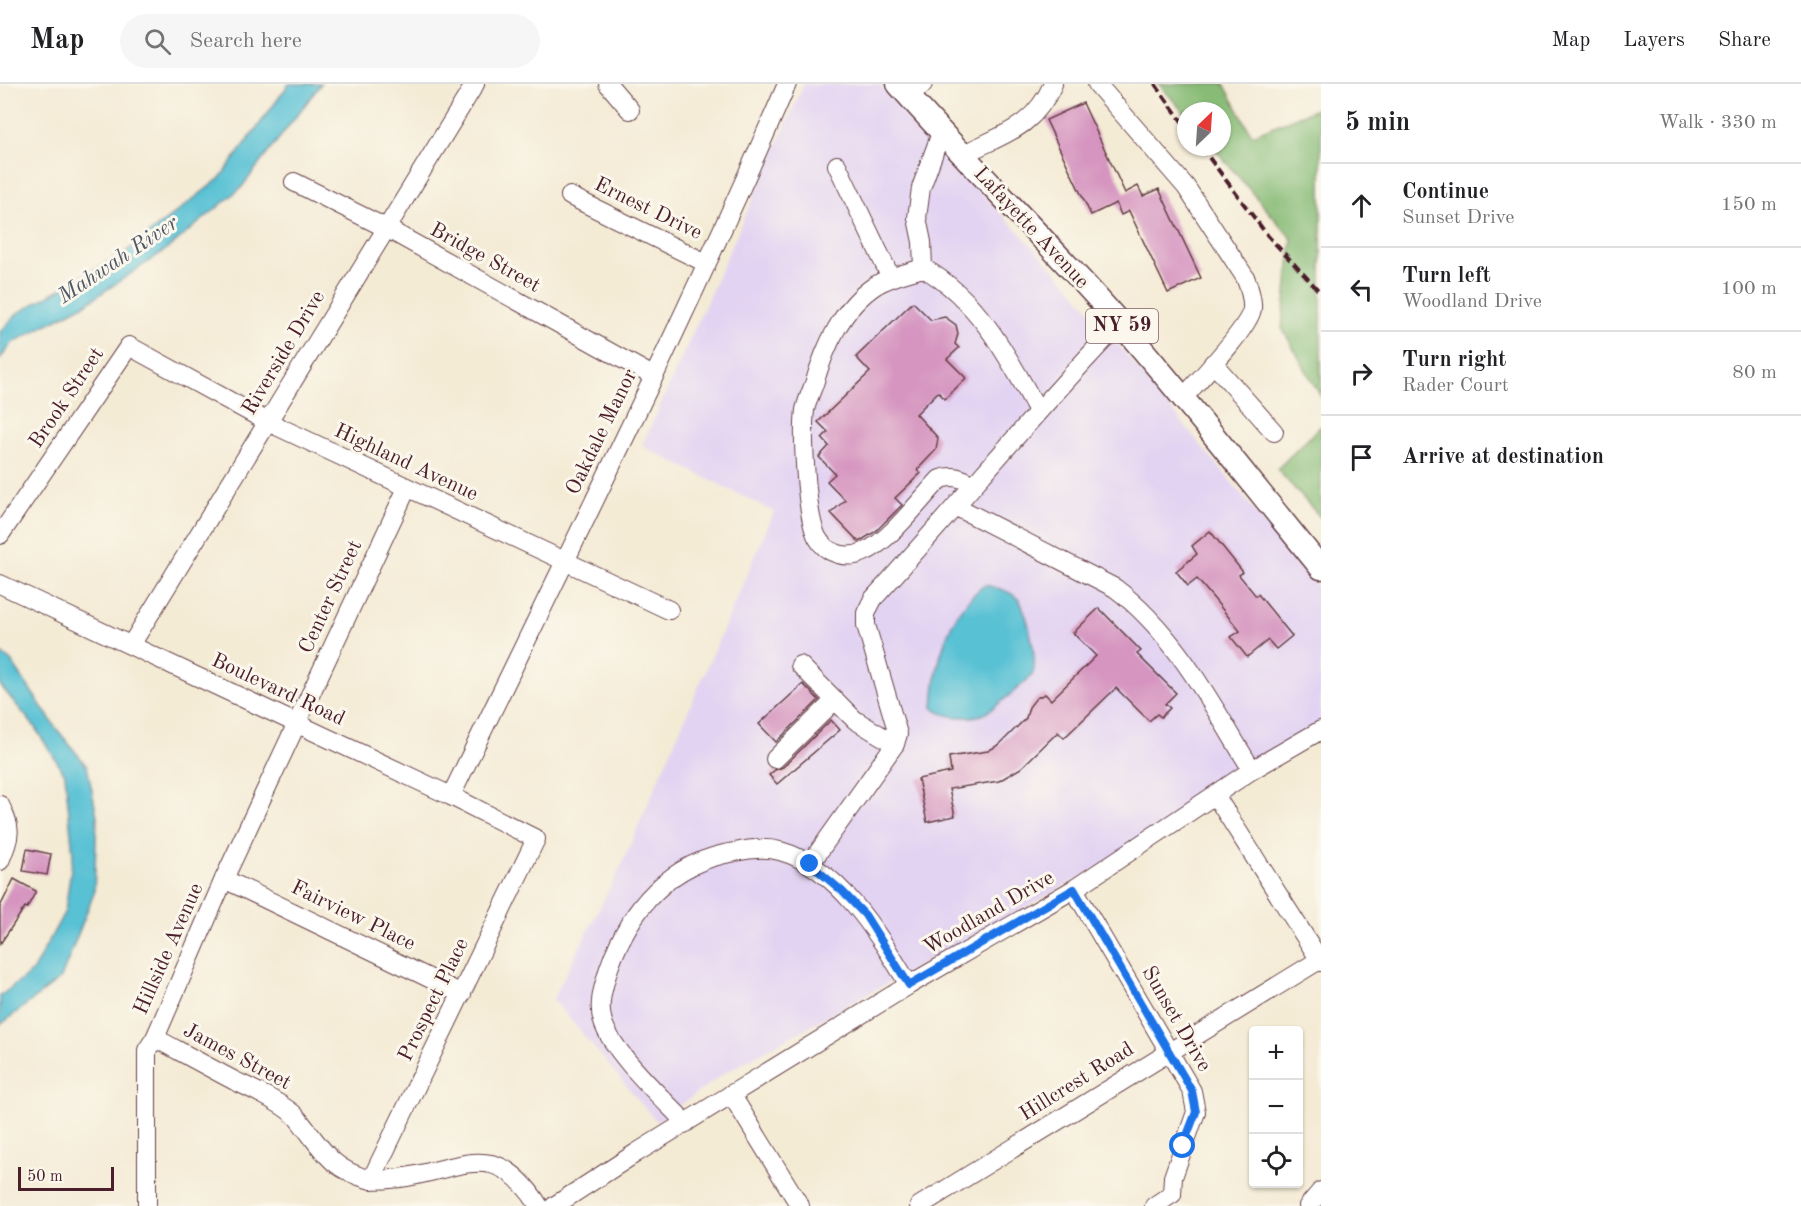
<!DOCTYPE html>
<html lang="en">
<head>
<meta charset="utf-8">
<style>
  :root { --surface:#fff; --page:#f6f6f6; --text:#202124; --muted:#757577; --line:#e0e0e0 }
  body { margin:0; font-family:"Old Standard TT",serif; background:var(--page); color:var(--text) }
  .controls { position:absolute; right:18px; bottom:18px; display:grid; overflow:hidden; border-radius:6px; box-shadow:0 2px 4px #0004 }
  .controls button { width:54px; height:54px; display:grid; place-items:center; padding:0; border:0; border-bottom:2px solid var(--line); background:var(--surface); color:var(--text); font:30px sans-serif }
  .compass { position:absolute; left:1177px; top:18px; width:54px; height:54px; border-radius:50%; background:var(--surface); box-shadow:0 2px 4px #0004; rotate:25deg }
  .scale { position:absolute; left:18px; bottom:15px; width:96px; box-sizing:border-box; padding-left:6px; border:3px solid #4a1f2b; border-top:0; font-size:16px; line-height:21px; white-space:nowrap; color:#4a1f2b; -webkit-text-stroke:4px #fbf7ec; paint-order:stroke }
  .stop { position:absolute; width:18px; height:18px; margin:-14px; border:4px solid #1a73e8; border-radius:50%; background:#fff }
  .stop.end { background:#1a73e8; border-color:#fff; box-shadow:0 2px 6px #0008 }
  .list { margin:0; padding:0; list-style:none }
  h2 { display:flex; justify-content:space-between; align-items:center; height:78px; margin:0; padding:0 24px; font-size:26px }
  h2 small { font-size:20px; font-weight:400; color:var(--muted) }
  .list li { display:grid; grid-template-columns:39px 1fr auto; gap:18px; align-items:center; box-sizing:border-box; height:84px; padding:0 24px; border-top:2px solid var(--line) }
  .list b { display:block; font-size:22px; white-space:nowrap }
  .list p { margin:0; font-size:20px; white-space:nowrap; color:var(--muted) }
  .list em { font-size:20px; font-style:normal; color:var(--muted) }
  .icon { flex:none; width:33px; height:33px; fill:none; stroke:currentColor; stroke-width:2; stroke-linecap:round; stroke-linejoin:round }
  .map { position:relative; flex:none; width:1321px; height:1122px; overflow:hidden }
  header { display:flex; align-items:center; gap:36px; box-sizing:border-box; height:84px; padding:0 30px; background:var(--surface); border-bottom:2px solid var(--line) }
  header strong { font-size:28px }
  nav { display:flex; gap:33px; margin-inline-start:auto; font-size:21px }
  .search { width:420px; height:54px; background:var(--page); display:flex; align-items:center; gap:15px; box-sizing:border-box; padding:0 21px; border-radius:33px; color:var(--muted); font-size:22px }
  main { display:flex }
  aside { flex:1; background:var(--surface) }
  .map>svg:first-child { display:block }
  .built { fill:#e3d3f2 }
  .forest { fill:#87bb76; stroke:#686d50; stroke-width:1.5 }
  .water { fill:#58c1d4; stroke:#517080; stroke-width:1.5 }
  .building { fill:#d695c0 }
  .lines { fill:none; stroke-linecap:round; stroke-linejoin:round }
  .minor-casing { stroke:#643e44; stroke-width:20 }
  .major-casing { stroke:#643e44; stroke-width:25 }
  .minor { stroke:#fff; stroke-width:18 }
  .major { stroke:#fff; stroke-width:22 }
  .rail { stroke:#4a1f2b; stroke-width:4; stroke-dasharray:9 4.5; stroke-linecap:butt }
  .route { stroke:#1a73e8; stroke-width:8 }
  .labels { text-anchor:middle; dominant-baseline:central; stroke-width:6; stroke-linejoin:round; paint-order:stroke }
  .shield { fill:#fbf7ec; stroke:#7f6065; stroke-width:1.5 }
  .shield-label { font-size:20px; font-weight:bold; fill:#4a1f2b }
  .street-label { font-size:21px; fill:#4a1f2b; stroke:#fbf7ec }
  .water-label { font-size:22px; font-style:italic; fill:#4f5866; stroke:#fbf7ec }
</style>
</head>
<body>
<header>
<strong>Map</strong>
<div class="search"><svg class="icon" aria-label="search" viewBox="0 0 24 24"><circle cx="10" cy="10" r="6"/><path d="M15 15l6 6"/></svg>Search here</div>
<nav><a>Map</a><a>Layers</a><a>Share</a></nav>
</header>
<main>
<div class="map">
<svg width="1321" height="1122" viewBox="0 0 1321 1122">
  <rect width="100%" height="100%" fill="#fbf7ec"/>
  <filter id="ink" filterUnits="userSpaceOnUse"><feTurbulence type="fractalNoise" baseFrequency=".0167" numOctaves="2"/><feDisplacementMap in="SourceGraphic" scale="12" xChannelSelector="R" yChannelSelector="G"/><feConvolveMatrix kernelMatrix="1 2 1 2 8 2 1 2 1" color-interpolation-filters="sRGB"/></filter>
  <filter id="wash" filterUnits="userSpaceOnUse"><feTurbulence type="fractalNoise" baseFrequency=".008" numOctaves="4" result="noise"/><feDisplacementMap in="SourceGraphic" scale="24" xChannelSelector="R" yChannelSelector="G"/><feGaussianBlur stdDeviation="1.35" result="paint"/><feColorMatrix in="noise" values="0 0 0 0 0 0 0 0 0 0 0 0 0 0 0 0 0 1.4 0 .05"/><feComposite in="paint" operator="in"/></filter>
  <g filter="url(#wash)">
    <rect width="100%" height="100%" fill="#f4ebd5"/>
    <polygon class="built" points="804,0 879,0 1070,202 1321,507 1321,644 1199,728 726,988 657,1038 553,915 622,780 774,428 642,362"/>
    <g class="forest">
      <polygon points="1159,0 1224,0 1252,51 1321,23 1321,313 1282,244 1292,155 1213,63 1222,63 1222,27 1186,27 1186,31"/>
      <polygon points="1321,342 1321,434 1277,385"/>
    </g>
    <g class="water">
      <polygon points="289,0 321,0 241,104 167,165 87,219 12,259 0,275 0,248 18,229 124,169 220,94"/>
      <path d="M985 501C996 504 1010 506 1018 515 1027 526 1039 579 1032 591 1027 597 989 629 982 631 967 635 945 634 933 624 935 580 947 528 985 501Z"/>
      <polygon points="0,568 11,577 56,644 87,682 97,732 94,809 61,894 0,941 0,912 32,888 65,827 73,770 65,690 34,642 0,601"/>
    </g>
    <g id="blocks">
      <g class="building">
        <polygon points="1083,19 1125,109 1138,102 1143,112 1159,105 1201,194 1168,209 1129,127 1121,131 1116,119 1091,131 1046,36"/>
        <polygon points="913,218 931,236 945,233 956,241 958,250 955,260 959,264 947,275 966,294 945,315 938,308 916,330 938,354 936,366 917,386 921,389 895,414 902,421 876,447 859,458 831,429 845,416 827,397 835,390 819,373 829,362 822,354 828,348 818,338 870,288 856,273"/>
        <polygon points="1210,447 1243,488 1239,491 1256,512 1258,510 1292,552 1276,565 1268,556 1247,573 1231,553 1240,547 1214,515 1197,495 1188,502 1176,487 1197,470 1192,462"/>
        <polygon points="1099,524 1141,567 1137,570 1176,609 1165,620 1170,624 1161,633 1157,630 1149,637 1116,604 1064,654 1058,648 1021,684 999,697 949,705 955,732 927,738 918,695 951,688 949,673 988,667 1000,660 1026,634 1029,623 1036,614 1045,610 1051,616 1096,572 1073,549"/>
        <polygon points="803,600 819,616 776,658 759,640"/>
        <polygon points="831,636 840,646 777,700 769,691 775,686 783,683"/>
        <polygon points="27,765 51,770 47,791 23,787"/>
        <polygon points="14,795 36,807 27,824 25,823 0,860 0,823"/>
      </g>
    </g>
  </g>
  <g filter="url(#ink)">
    <use href="#blocks" fill-opacity="0" stroke="#643e44" stroke-width="1.5"/>
    <g class="lines">
      <defs>
        <g id="minor">
          <polyline points="608,0 630,26"/>
          <path d="M1097 0 1186 103 1245 193C1249 203 1253 214 1252 225 1249 244 1197 298 1182 315"/>
          <polyline points="909,13 923,0"/>
          <path d="M941 49 921 104 917 134 922 158 923 184C978 214 1009 274 1038 327"/>
          <path d="M962 71C1003 50 1033 45 1053 0"/>
          <polyline points="837,81 891,194"/>
          <polyline points="294,98 386,144 653,292"/>
          <polyline points="570,112 706,179"/>
          <path d="M923 184C907 189 891 192 876 201 842 223 825 263 814 300 811 308 807 317 805 326 802 351 806 431 817 453 826 470 847 476 864 468 888 459 921 415 940 395 953 391 961 393 973 401"/>
          <polyline points="1213,279 1274,348"/>
          <path d="M957 423 1115 504C1176 550 1212 621 1252 686"/>
          <polyline points="0,451 129,262 268,338 669,526"/>
          <polyline points="0,500 451,712 536,755 371,1096"/>
          <polyline points="131,561 475,0"/>
          <polyline points="800,581 855,636 895,660"/>
          <polyline points="775,675 835,616"/>
          <polyline points="1215,711 1321,878"/>
          <path d="M451 712C565 476 683 241 787 0"/>
          <path d="M0 721C13 746 10 752 0 777"/>
          <path d="M810 780 895 660 898 650 866 541V529L873 515C956 424 1034 328 1120 239"/>
          <polyline points="224,795 462,910"/>
          <polyline points="1074,805 1192,1007 1196,1028 1173,1093 1172,1110"/>
          <path d="M155 954C181 968 208 983 235 997 254 1006 274 1015 291 1028 297 1032 301 1039 306 1045 326 1071 335 1086 368 1095 378 1097 390 1095 400 1094 463 1085 496 1053 539 1122"/>
          <polyline points="731,1010 800,1122"/>
          <path d="M686 1039C663 1015 612 968 603 938 597 920 604 901 609 884 630 824 670 778 735 768 749 765 765 763 780 767 839 783 880 853 909 901"/>
          <polyline points="147,1122 147,966 155,954 224,795 407,404"/>
          <polyline points="554,1122 636,1069 909,901 1074,805 1252,686 1321,646"/>
          <polyline points="919,1122 1321,875"/>
          <polyline points="1154,1122 1172,1110"/>
          <polyline points="1308,1122 1321,1107"/>
        </g>
        <path id="major" d="M898 0C969 81 1047 156 1118 237 1188 317 1254 402 1321 484"/>
      </defs>
      <use href="#minor" class="minor-casing"/>
      <use href="#major" class="major-casing"/>
      <use href="#minor" class="minor"/>
      <use href="#major" class="major"/>
      <g class="rail">
        <polyline points="1155,0 1186,43"/>
        <polyline points="1201,63 1268,152 1321,209"/>
      </g>
    </g>
  </g>
  <g class="lines" filter="url(#ink)">
    <polyline class="route" points="810,780 842,807 865,831 909,901 1074,805 1192,1007 1196,1028 1183,1062"/>
  </g>
  <g class="labels">
    <rect class="shield" x="1086" y="225" width="72" height="34" rx="4.5"/>
    <g class="shield-label">
      <text x="1122" y="242">NY 59</text>
    </g>
    <g class="street-label">
      <text transform="translate(648 125) rotate(26)">Ernest Drive</text>
      <text transform="translate(1031 144) rotate(47)">Lafayette Avenue</text>
      <text transform="translate(485 174) rotate(29)">Bridge Street</text>
      <text transform="translate(284 269) rotate(-59)">Riverside Drive</text>
      <text transform="translate(67 314) rotate(-56)">Brook Street</text>
      <text transform="translate(602 348) rotate(-64)">Oakdale Manor</text>
      <text transform="translate(406 379) rotate(25)">Highland Avenue</text>
      <text transform="translate(331 513) rotate(-65)">Center Street</text>
      <text transform="translate(278 606) rotate(25)">Boulevard Road</text>
      <text transform="translate(989 829) rotate(-30)">Woodland Drive</text>
      <text transform="translate(353 832) rotate(26)">Fairview Place</text>
      <text transform="translate(169 865) rotate(-66)">Hillside Avenue</text>
      <text transform="translate(434 916) rotate(-64)">Prospect Place</text>
      <text transform="translate(1176 935) rotate(60)">Sunset Drive</text>
      <text transform="translate(237 973) rotate(28)">James Street</text>
      <text transform="translate(1077 998) rotate(-32)">Hillcrest Road</text>
    </g>
    <g class="water-label">
      <text transform="translate(118 176) rotate(-34)">Mahwah River</text>
    </g>
  </g>
</svg>
<div class="controls">
<button>+</button>
<button>−</button>
<button><svg class="icon" aria-label="locate" viewBox="0 0 24 24"><circle cx="12" cy="12" r="6"/><path d="M12 2v4M12 18v4M2 12h4M18 12h4"/></svg></button>
</div>
<svg class="compass" viewBox="-18 -18 36 36"><path d="M0-13l5 13h-10z" fill="#e53935"/><path d="M0 13l5-13h-10z" fill="#757577"/></svg>
<div class="scale">50 m</div>
<div class="stop" style="left:1183px;top:1062px"></div>
<div class="stop end" style="left:810px;top:780px"></div>
</div>
<aside>
<h2>5 min<small>Walk · 330 m</small></h2>
<ul class="list">
<li><svg class="icon" aria-label="ahead" viewBox="0 0 24 24"><path d="M12 20V5M6 11l6-6 6 6"/></svg><div><b>Continue</b><p>Sunset Drive</p></div><em>150 m</em></li>
<li><svg class="icon" aria-label="left" viewBox="0 0 24 24"><path d="M17 20v-9H6M10 6l-5 5 5 5"/></svg><div><b>Turn left</b><p>Woodland Drive</p></div><em>100 m</em></li>
<li><svg class="icon" aria-label="right" viewBox="0 0 24 24"><path d="M7 20v-9h11M14 6l5 5-5 5"/></svg><div><b>Turn right</b><p>Rader Court</p></div><em>80 m</em></li>
<li><svg class="icon" aria-label="arrive" viewBox="0 0 24 24"><path d="M6 21V4h12l-3 4 3 4H6"/></svg><div><b>Arrive at destination</b></div></li>
</ul>
</aside>
</main>
</body>
</html>
